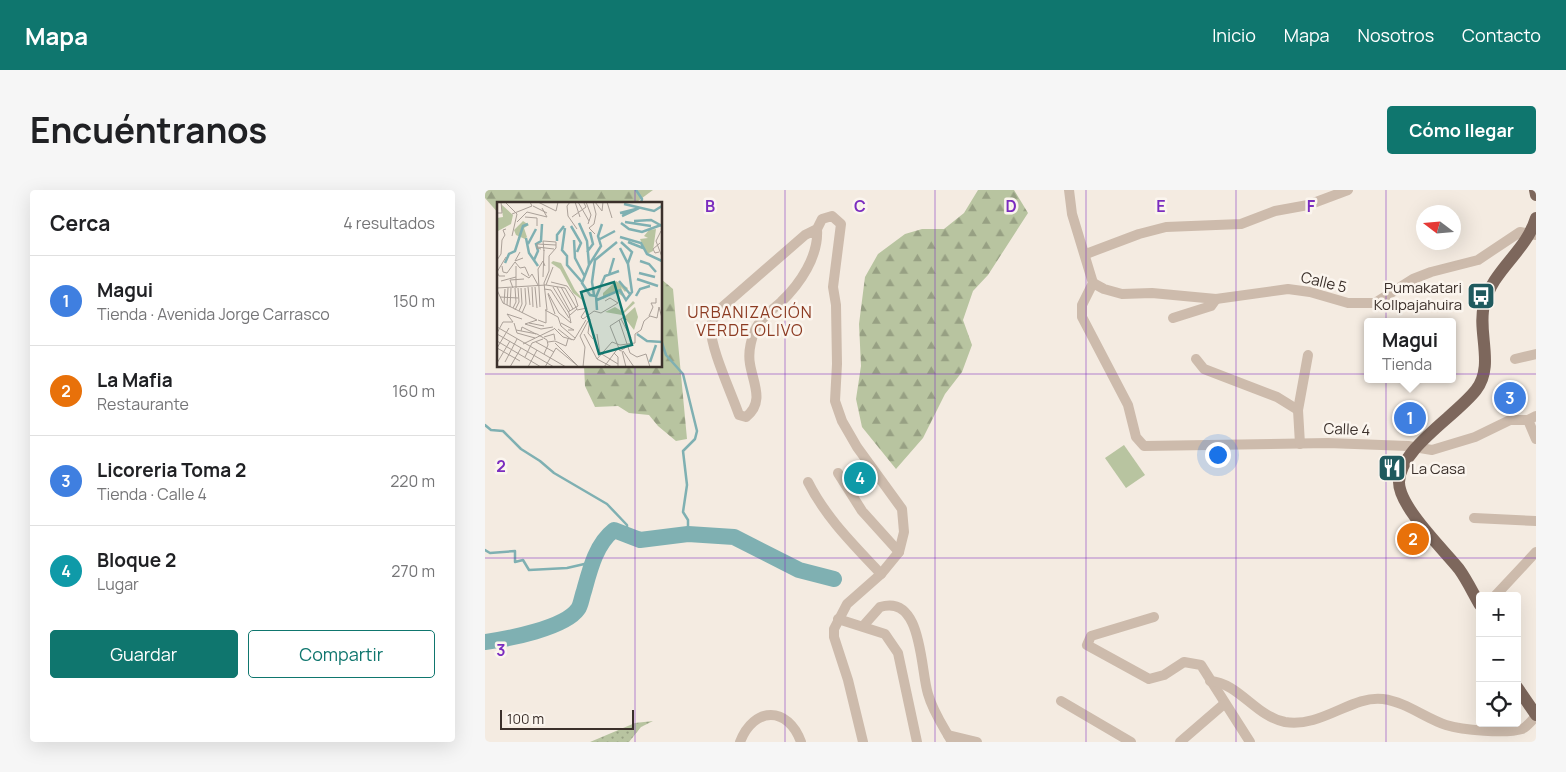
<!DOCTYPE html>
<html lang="es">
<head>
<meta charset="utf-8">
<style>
  :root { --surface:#fff; --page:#f6f6f6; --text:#202124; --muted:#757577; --line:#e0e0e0; --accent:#0f766e }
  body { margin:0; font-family:Manrope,sans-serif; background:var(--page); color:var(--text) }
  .controls { position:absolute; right:15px; bottom:15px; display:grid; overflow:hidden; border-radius:5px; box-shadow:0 5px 20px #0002 }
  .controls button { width:45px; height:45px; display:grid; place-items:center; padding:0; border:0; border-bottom:1px solid var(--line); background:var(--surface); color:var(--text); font:25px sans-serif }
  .compass { position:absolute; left:931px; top:15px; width:45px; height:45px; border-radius:50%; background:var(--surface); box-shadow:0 5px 20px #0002; rotate:286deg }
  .scale { position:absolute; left:15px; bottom:12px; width:134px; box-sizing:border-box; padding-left:5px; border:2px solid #3b302b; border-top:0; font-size:14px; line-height:18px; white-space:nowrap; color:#3b302b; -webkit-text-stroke:4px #fbf5ee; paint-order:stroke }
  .you { position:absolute; left:732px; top:264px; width:18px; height:18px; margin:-12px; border:4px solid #fff; border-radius:50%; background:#1a73e8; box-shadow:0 0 0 8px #1a73e833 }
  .badge { display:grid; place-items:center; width:32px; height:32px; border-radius:50%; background:var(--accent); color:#fff; font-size:16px; font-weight:700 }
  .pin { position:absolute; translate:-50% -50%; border:2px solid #fff; box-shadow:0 1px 5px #0006 }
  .popup { position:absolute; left:879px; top:128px; width:92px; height:65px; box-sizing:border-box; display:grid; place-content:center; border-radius:5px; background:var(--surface); filter:drop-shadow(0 1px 4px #0005); font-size:16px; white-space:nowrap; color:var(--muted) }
  .popup b { font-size:19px; color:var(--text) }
  .popup::after { content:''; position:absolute; left:50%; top:100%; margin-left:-10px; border:10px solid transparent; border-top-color:var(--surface) }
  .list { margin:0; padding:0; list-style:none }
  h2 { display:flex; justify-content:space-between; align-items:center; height:65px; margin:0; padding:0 20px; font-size:21px }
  h2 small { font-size:16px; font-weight:400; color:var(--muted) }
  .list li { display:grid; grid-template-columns:32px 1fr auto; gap:15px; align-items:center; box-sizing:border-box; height:90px; padding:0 20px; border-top:1px solid var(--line) }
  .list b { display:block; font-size:19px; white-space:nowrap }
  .list p { margin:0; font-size:16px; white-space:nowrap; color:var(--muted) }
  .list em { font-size:16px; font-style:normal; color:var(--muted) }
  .actions { display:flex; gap:10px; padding:15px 20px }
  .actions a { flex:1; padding:11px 0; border:1px solid var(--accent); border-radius:5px; text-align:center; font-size:18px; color:var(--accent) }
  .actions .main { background:var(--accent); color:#fff }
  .icon { flex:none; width:28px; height:28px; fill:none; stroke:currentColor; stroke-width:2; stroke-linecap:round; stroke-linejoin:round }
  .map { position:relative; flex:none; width:1051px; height:552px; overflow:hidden; border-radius:5px }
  header { display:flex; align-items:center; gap:30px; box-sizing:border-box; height:70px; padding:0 25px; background:var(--accent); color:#fff }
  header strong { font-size:24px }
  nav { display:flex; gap:28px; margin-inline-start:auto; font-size:18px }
  .intro { display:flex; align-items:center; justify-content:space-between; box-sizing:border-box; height:120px; padding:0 30px }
  h1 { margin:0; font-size:35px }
  .button { padding:12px 22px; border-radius:5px; background:var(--accent); color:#fff; font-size:18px; font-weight:700 }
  main { display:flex; gap:30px; padding:0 30px }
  aside { flex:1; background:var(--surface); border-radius:5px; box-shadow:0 5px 20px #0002 }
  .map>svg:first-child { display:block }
  .grass { fill:url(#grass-dots) }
  .forest { fill:url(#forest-firs) }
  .pitch { fill:#b8c4a0 }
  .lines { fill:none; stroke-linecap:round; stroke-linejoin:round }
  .stream { stroke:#7fb0b2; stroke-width:2.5 }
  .river { stroke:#7fb0b2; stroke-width:16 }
  .minor { stroke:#cdbbac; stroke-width:10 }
  .major { stroke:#7d675c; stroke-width:12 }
  .grid { fill:none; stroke:#7b2cbf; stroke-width:1; stroke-opacity:0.55 }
  .labels { text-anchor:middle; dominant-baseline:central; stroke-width:5; stroke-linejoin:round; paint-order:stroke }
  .street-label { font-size:15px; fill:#3b302b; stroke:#fbf5ee }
  .poi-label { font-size:15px; fill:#3b302b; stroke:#fbf5ee; text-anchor:end }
  .neighbourhood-label { font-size:16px; letter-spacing:1px; fill:#8c3b22; stroke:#fbf5ee }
  .inset-river { fill:none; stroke:#7fb0b2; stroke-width:2.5 }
  .inset-road { fill:none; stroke:#aaa098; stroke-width:1 }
  .view { fill:#0f766e; fill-opacity:0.15; stroke:#0f766e; stroke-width:2.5 }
  .inset-edge { fill:none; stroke:#3b302b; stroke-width:2.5 }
  .grid-label { font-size:16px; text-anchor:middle; font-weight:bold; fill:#7b2cbf; stroke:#fbf5ee; stroke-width:5; stroke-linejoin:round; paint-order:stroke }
</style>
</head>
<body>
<header>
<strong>Mapa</strong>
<nav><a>Inicio</a><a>Mapa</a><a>Nosotros</a><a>Contacto</a></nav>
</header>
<div class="intro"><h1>Encuéntranos</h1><a class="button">Cómo llegar</a></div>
<main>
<aside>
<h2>Cerca<small>4 resultados</small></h2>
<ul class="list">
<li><span class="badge" style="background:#3f7fe0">1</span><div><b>Magui</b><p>Tienda · Avenida Jorge Carrasco</p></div><em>150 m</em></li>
<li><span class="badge" style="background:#e8710a">2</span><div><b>La Mafia</b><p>Restaurante</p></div><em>160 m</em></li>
<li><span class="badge" style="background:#3f7fe0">3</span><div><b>Licoreria Toma 2</b><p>Tienda · Calle 4</p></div><em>220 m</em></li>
<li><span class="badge" style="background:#0f9aa8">4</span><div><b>Bloque 2</b><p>Lugar</p></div><em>270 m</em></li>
</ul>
<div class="actions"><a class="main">Guardar</a><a>Compartir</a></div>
</aside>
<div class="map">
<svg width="1051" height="552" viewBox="0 0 1051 552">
  <defs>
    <pattern id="grass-dots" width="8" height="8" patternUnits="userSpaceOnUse" patternTransform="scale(1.25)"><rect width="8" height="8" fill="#b8c4a0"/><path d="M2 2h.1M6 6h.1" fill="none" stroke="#97a083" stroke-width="1.8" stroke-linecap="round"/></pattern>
    <pattern id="forest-firs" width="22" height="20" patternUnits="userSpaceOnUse" patternTransform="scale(1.25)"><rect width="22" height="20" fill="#b8c4a0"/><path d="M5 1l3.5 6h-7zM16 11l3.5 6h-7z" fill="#97a083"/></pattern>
  </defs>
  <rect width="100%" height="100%" fill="#f4ebe1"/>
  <polygon class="grass" points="168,531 156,537 144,552 105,552 150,533"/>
  <g class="forest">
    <polygon points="0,0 168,0 149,14 14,14 14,24 0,8"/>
    <polygon points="493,0 529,0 543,23 503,85 488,101 478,130 487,155 477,182 460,204 438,248 411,279 377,237 371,209 376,176 374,134 380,87 393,64 420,44 437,39 459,39 479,23"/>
    <polygon points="176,89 188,99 202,249 191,251 173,236 164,225 144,223 133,216 110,217 100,196 99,176 176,176"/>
  </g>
  <polygon class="pitch" points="639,255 660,285 641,298 620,268"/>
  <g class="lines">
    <g class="stream">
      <polyline points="151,0 157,9 156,14"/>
      <polyline points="176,150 181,165 198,184 212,241 210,249 198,261 202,295 198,322 203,330 203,344"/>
      <polyline points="0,235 6,240 18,241 36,259 55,271 69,283 122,314 142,335 142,344"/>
      <polyline points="0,360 5,363 30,361 30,372 38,370 44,380 82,378 108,372"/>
    </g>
    <path class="river" d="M0 452C23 449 80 438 93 419 96 415 97 406 99 401 105 379 111 354 129 340L155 350 203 344 249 347 314 380 349 389"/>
    <g class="minor">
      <polyline points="584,0 587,24 608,93 597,115 597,127 643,215 651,247 659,256 843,253 923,256 947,260 990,247 1025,230 1043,230 1051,226"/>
      <path d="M332 39C334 66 315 94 296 112 287 120 275 129 270 140 266 150 263 163 265 174 268 193 280 212 261 227L254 225C247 204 224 156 226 136 227 129 231 125 235 119L320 45 332 39 337 29 347 26 356 34 348 97 351 115 352 174 350 211 357 231 372 257 417 319 419 342 414 362 396 384 362 414 349 439V447L363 490 378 552"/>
      <polyline points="601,64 654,44 681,37 756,34 790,21 823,15 863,0"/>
      <polyline points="608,93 619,99 637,104 667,103 731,109 803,99 825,102 863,113 890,113 928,89 946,82 993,70 1035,42 1051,45"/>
      <polyline points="688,128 726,116 731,109"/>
      <polyline points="711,169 719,179 792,207 813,220"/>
      <polyline points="1030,169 1051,164"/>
      <polyline points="1043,230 1051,249"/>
      <polyline points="815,254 813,220 823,165"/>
      <polyline points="353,283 377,321 414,362"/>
      <path d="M323 292C341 328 369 355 396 384"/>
      <polyline points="989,328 1051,331"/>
      <polyline points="1010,406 1051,362"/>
      <polyline points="669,427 606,446 602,455 664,489 679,485 699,472 716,475 765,552"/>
      <polyline points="353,429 400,444 413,463 432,552"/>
      <path d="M379 435 395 417C438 404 435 479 443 504 448 522 458 536 467 552"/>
      <path d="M725 491C754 493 770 526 800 532 837 538 867 505 898 509 921 512 940 528 961 535 977 540 1021 544 1037 539 1042 537 1047 530 1051 526"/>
      <polyline points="576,511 646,552"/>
      <polyline points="463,545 492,552"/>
      <path d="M255 552C269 516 303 516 316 552"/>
      <polyline points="695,552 739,514"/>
    </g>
    <g class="major">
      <polyline points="1050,0 1051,5"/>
      <path d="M995 415C988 403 982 390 974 379 959 360 914 317 914 292 915 258 971 226 991 200 1010 176 992 142 999 115 1007 80 1041 62 1051 28"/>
      <polyline points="1032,497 1051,525"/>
    </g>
  </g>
  <path class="grid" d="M150 0V14M300 0V552M450 0V552M601 0V552M751 0V552M901 0V552M150 176V552M0 184H1051M0 368H1051"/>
  <defs>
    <symbol id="bus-square" viewBox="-11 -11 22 22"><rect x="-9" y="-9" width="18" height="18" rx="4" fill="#1f5a5e" stroke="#fbf5ee"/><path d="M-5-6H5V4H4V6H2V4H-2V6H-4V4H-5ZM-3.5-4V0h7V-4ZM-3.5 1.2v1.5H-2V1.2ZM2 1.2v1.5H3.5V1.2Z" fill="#fff"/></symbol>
    <symbol id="restaurant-square" viewBox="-11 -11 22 22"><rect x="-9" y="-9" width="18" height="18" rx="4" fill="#1f5a5e" stroke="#fbf5ee"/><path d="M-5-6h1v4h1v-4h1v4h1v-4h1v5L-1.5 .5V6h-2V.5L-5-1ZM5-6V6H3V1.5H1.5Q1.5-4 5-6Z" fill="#fff"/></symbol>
  </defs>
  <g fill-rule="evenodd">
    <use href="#bus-square" x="980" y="90" width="32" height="32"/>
    <use href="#restaurant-square" x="891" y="262" width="32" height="32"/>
  </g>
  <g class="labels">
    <g class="street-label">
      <text transform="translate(839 92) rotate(14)">Calle 5</text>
      <text transform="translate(862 239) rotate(2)">Calle 4</text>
    </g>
    <g class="poi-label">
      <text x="977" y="97">Pumakatari<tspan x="977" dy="17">Kollpajahuira</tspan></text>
      <text x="926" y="278" text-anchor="start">La Casa</text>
    </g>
    <g class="neighbourhood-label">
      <text x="265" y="122">URBANIZACIÓN<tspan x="265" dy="18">VERDE OLIVO</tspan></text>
    </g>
  </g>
  <g transform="translate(12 12)">
    <rect width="165" height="165" fill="#f4ebe1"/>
    <path d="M4 2 16 13 14 22 1 29 0 16 6 15ZM26 19 32 23 27 26 30 35 28 37 19 33 17 28ZM56 59 64 61 78 88 88 100 76 91 63 67 54 61Z" fill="#b8c4a0"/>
    <path d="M159 27 156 49 150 52 143 37 151 36 147 34 152 28ZM119 79 131 86 128 90 124 85 128 96 118 89 106 97V91ZM136 99 138 101 125 113 108 110 118 105 126 110Z" fill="#b8c4a0"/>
    <path d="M138 105 141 115 137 128 127 115Z" fill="#b8c4a0"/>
    <path class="inset-river" d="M127 2 157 9 165 4M123 11 139 7M125 14 142 6M137 19 154 18 165 24M128 20 154 24M82 21 90 39 92 63 85 81 93 93 99 94 100 108M124 21 132 27 145 30 164 23M74 24 84 41 80 50M68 26 65 48 70 54V63L85 80M123 35 144 41 150 52 165 59M29 36 32 51 41 64M103 37 118 29M77 38 78 56 88 75M60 39V33L67 24M124 40 135 50 131 61M131 40 146 46M31 42 39 27M90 50 96 42 93 30M37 58 41 49 39 42 44 39 45 22M143 59 152 62 159 70M8 61 12 52 18 49 26 24 31 22M92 63 104 44 101 34 105 22M142 71 158 75M112 73 117 56M140 77 161 84M122 79 133 92M97 93 95 80 98 58 120 40M139 94 143 87 153 84M99 95 108 74 122 69M100 98 123 88 129 98 135 90 131 62 123 46M140 132 150 139 165 140M153 160 159 143"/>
    <path class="inset-road" d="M8 0 20 12 15 34M41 0 59 9 61 0M73 0 70 4 71 14 80 27M78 0 83 15M81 0 92 19M89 0 94 13 91 22M96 0 99 12 97 22 92 26 98 32M98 0 105 9 106 0M110 0 115 16M36 4 50 11M0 11H5L4 0M15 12 35 4 33 0M28 15 40 16V24M75 15 89 5 87 1M20 20 30 10 50 15 45 6M164 29 159 39 165 55M40 45 57 47M44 47 40 46V42L59 43M47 49 46 39 59 40V46L52 54V69L47 81 50 108M23 50 18 59 26 56M162 50 158 51 156 47 163 41M0 58 4 52 5 38 8 33 6 28 9 27M5 64 6 70 10 71 18 60 23 66 28 65 32 74M19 64V86M24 71 32 76 35 72 41 83M8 74H2L0 70 9 55M46 75 47 48M4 79 19 75M54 80 70 84 78 95 81 104 71 110M49 83 56 65M31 85 33 103M35 85 36 105M38 85 40 106M56 85 72 111 74 121M60 85 73 109M64 85 76 107M0 86 49 83 68 86 80 107 73 113M16 86 13 78 27 77M47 87 54 88 72 116M0 88 6 101 40 118M51 91 62 111 74 121M51 92 58 112M3 95 21 96M108 99 113 96 121 101M7 102 8 87M10 103 11 86M13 105 14 86M43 105 41 67 46 59 48 64M16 106 19 100 18 86M18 108 22 100 21 86M48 108 61 115 64 124 78 136M80 108 90 106 84 115M22 109 25 102 24 86M25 111 29 102 28 86M152 114 156 105 154 101H159V96M84 115 86 117 97 109 104 111 121 101M93 117 91 131 96 137M124 117 134 136M40 118 28 122 44 127 56 125M41 118 49 121V107M122 118 133 151 140 155 149 152 153 165M130 118 127 115 113 124 123 149 131 144M17 121 20 131 38 136M32 121 47 124M64 121 77 128H71M0 125 69 165M57 126 66 135 77 138M61 127 75 138M19 128 40 132 50 138 51 143 47 152M24 129 25 125 39 132M0 131 6 120H16L10 112 25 117M0 132 57 165M87 132 100 157 115 140 123 143 138 141V132L144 128 147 119 153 114 160 116 162 105 165 116M100 132 103 151 121 162M47 135 57 132 58 138M77 138 89 118M0 139 44 165M39 140 57 150M51 140 58 139 69 144 71 137M58 141 80 163M26 142 57 127M0 146 23 159M0 146 12 126M59 146 82 165M125 149 129 165M126 149 137 165M117 151 121 155V165M28 155 35 141 46 137M100 157 115 165M8 160 20 137M0 161 13 139M13 165 24 146M31 165 40 148M48 165 59 146M86 165 88 145 83 134 91 119M107 165 121 146"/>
    <path class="view" d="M117 80 135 143 102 152 84 90Z"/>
    <rect width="165" height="165" class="inset-edge"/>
  </g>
  <g class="grid-label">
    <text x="225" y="22">B</text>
    <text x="375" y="22">C</text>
    <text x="526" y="22">D</text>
    <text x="676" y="22">E</text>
    <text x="826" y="22">F</text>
    <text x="16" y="282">2</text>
    <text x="16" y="466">3</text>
  </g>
</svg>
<div class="controls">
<button>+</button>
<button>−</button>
<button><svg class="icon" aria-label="locate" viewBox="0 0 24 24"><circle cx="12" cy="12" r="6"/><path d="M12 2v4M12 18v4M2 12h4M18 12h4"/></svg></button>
</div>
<svg class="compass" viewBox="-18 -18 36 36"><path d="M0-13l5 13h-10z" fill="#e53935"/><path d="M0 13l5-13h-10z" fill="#757577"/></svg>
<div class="scale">100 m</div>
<div class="you"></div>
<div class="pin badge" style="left:925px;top:228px;background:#3f7fe0">1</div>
<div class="popup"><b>Magui</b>Tienda</div>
<div class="pin badge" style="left:928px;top:349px;background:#e8710a">2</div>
<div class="pin badge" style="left:1025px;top:208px;background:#3f7fe0">3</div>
<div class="pin badge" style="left:375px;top:288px;background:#0f9aa8">4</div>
</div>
</main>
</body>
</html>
